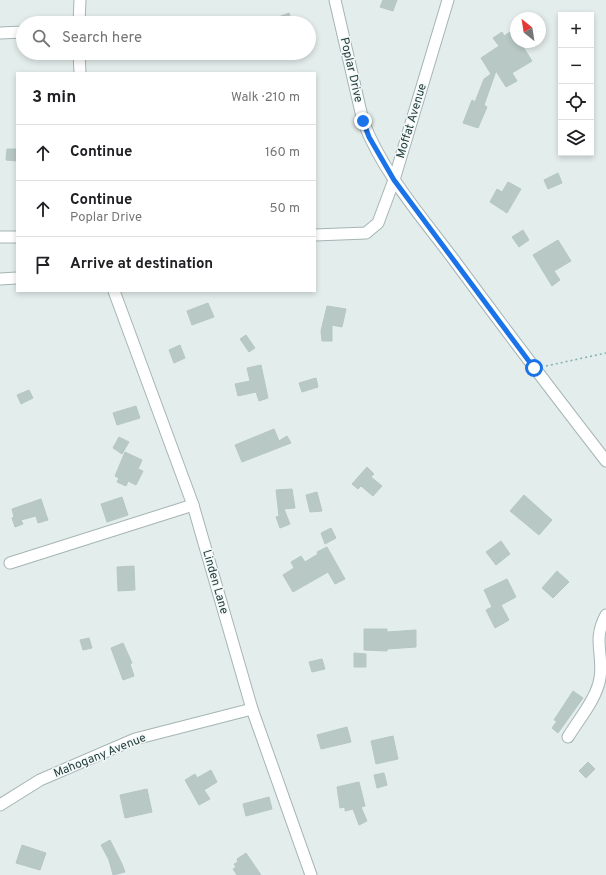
<!DOCTYPE html>
<html lang="en">
<head>
<meta charset="utf-8">
<style>
  :root { --surface:#fff; --page:#f6f6f6; --text:#202124; --muted:#757577; --line:#e0e0e0 }
  body { margin:0; font-family:Overpass,sans-serif; background:var(--page); color:var(--text) }
  .controls { position:absolute; right:12px; top:12px; display:grid; overflow:hidden; border-radius:0px; box-shadow:0 2px 6px #0003 }
  .controls button { width:36px; height:36px; display:grid; place-items:center; padding:0; border:0; border-bottom:1px solid var(--line); background:var(--surface); color:var(--text); font:20px sans-serif }
  .compass { position:absolute; left:510px; top:12px; width:36px; height:36px; border-radius:50%; background:var(--surface); box-shadow:0 2px 6px #0003; rotate:330deg }
  .stop { position:absolute; width:12px; height:12px; margin:-9px; border:3px solid #1a73e8; border-radius:50%; background:#fff }
  .stop.end { background:#1a73e8; border-color:#fff; box-shadow:0 1px 4px #0008 }
  .list { margin:0; padding:0; list-style:none }
  h2 { display:flex; justify-content:space-between; align-items:center; height:52px; margin:0; padding:0 16px; font-size:17px }
  h2 small { font-size:13px; font-weight:400; color:var(--muted) }
  .list li { display:grid; grid-template-columns:26px 1fr auto; gap:12px; align-items:center; box-sizing:border-box; height:56px; padding:0 16px; border-top:1px solid var(--line) }
  .list b { display:block; font-size:15px; white-space:nowrap }
  .list p { margin:0; font-size:13px; white-space:nowrap; color:var(--muted) }
  .list em { font-size:13px; font-style:normal; color:var(--muted) }
  .icon { flex:none; width:22px; height:22px; fill:none; stroke:currentColor; stroke-width:2; stroke-linecap:round; stroke-linejoin:round }
  .map { position:relative; flex:none; width:606px; height:875px; overflow:hidden }
  .search { position:absolute; background:var(--surface); box-shadow:0 2px 6px #0003; left:16px; top:16px; width:300px; height:44px; display:flex; align-items:center; gap:10px; box-sizing:border-box; padding:0 14px; border-radius:22px; color:var(--muted); font-size:15px }
  .panel { position:absolute; background:var(--surface); box-shadow:0 2px 6px #0003; left:16px; top:72px; width:300px; height:220px; border-radius:0px }
  .map>svg:first-child { display:block }
  .building { fill:#b8c8c5; stroke:#b5c7c4 }
  .lines { fill:none; stroke-linecap:round; stroke-linejoin:round }
  .minor-casing { stroke:#a5b5b4; stroke-width:13 }
  .path { stroke:#83b1ae; stroke-width:1.5; stroke-dasharray:2 3; stroke-linecap:butt }
  .minor { stroke:#fff; stroke-width:11 }
  .route { stroke:#1a73e8; stroke-width:5 }
  .labels { text-anchor:middle; dominant-baseline:central; stroke-width:3; stroke-linejoin:round; paint-order:stroke }
  .street-label { font-size:12px; fill:#223f3e; stroke:#f4f9f8 }
</style>
</head>
<body>
<div class="map">
<svg width="606" height="875" viewBox="0 0 606 875">
  <rect width="100%" height="100%" fill="#e3edeb"/>
  <g class="building">
    <polygon points="383,0 397,0 393,11 380,7"/>
    <polygon points="289,13 292,23 265,23 265,22"/>
    <polygon points="516,28 516,42 520,42 532,61 512,73 517,81 506,87 496,71 484,105 487,107 478,128 463,123 472,100 475,102 484,79 491,74 481,58 499,46 493,38 502,32 504,36"/>
    <polygon points="7,149 17,149 17,161 6,160"/>
    <polygon points="558,173 562,183 548,189 544,180"/>
    <polygon points="508,182 521,189 507,213 490,202 497,189 502,192"/>
    <polygon points="523,230 529,240 519,247 512,237"/>
    <polygon points="558,240 571,261 554,271 560,280 552,286 533,255"/>
    <polygon points="208,303 214,317 192,325 187,311"/>
    <polygon points="327,306 346,309 342,327 332,325 332,341 322,341 321,331"/>
    <polygon points="246,335 255,348 249,352 240,339"/>
    <polygon points="180,345 185,358 174,363 169,350"/>
    <polygon points="261,365 268,398 259,401 256,392 238,396 235,384 250,381 247,368"/>
    <polygon points="316,378 318,387 302,392 299,383"/>
    <polygon points="29,390 33,398 21,404 17,395"/>
    <polygon points="136,406 140,418 117,425 113,413"/>
    <polygon points="274,429 279,441 287,436 291,443 242,462 235,445"/>
    <polygon points="119,437 129,442 122,454 113,448"/>
    <polygon points="125,452 142,460 138,469 143,471 136,485 128,481 126,486 117,482 119,478 115,476"/>
    <polygon points="367,467 374,474 371,477 382,486 373,496 361,486 358,489 352,484"/>
    <polygon points="292,489 295,508 284,509 290,524 280,528 276,517 279,516 276,490"/>
    <polygon points="317,492 322,511 310,512 306,495"/>
    <polygon points="524,495 552,520 539,535 510,511"/>
    <polygon points="122,497 128,515 107,522 101,504"/>
    <polygon points="41,499 48,520 38,523 36,516 21,520 23,524 15,527 12,518 14,517 12,509"/>
    <polygon points="331,528 336,538 325,544 321,533"/>
    <polygon points="501,541 510,554 496,565 486,552"/>
    <polygon points="327,547 345,579 335,584 328,572 293,592 283,575 294,568 291,562 301,556 305,562 318,554 317,552"/>
    <polygon points="134,566 135,590 118,591 117,567"/>
    <polygon points="557,571 569,582 553,598 542,588"/>
    <polygon points="507,579 516,597 501,605 509,620 495,628 486,610 492,607 484,590"/>
    <polygon points="364,629 387,629 387,632 416,630 416,647 387,649 387,651 364,650"/>
    <polygon points="89,638 92,648 83,650 80,640"/>
    <polygon points="123,643 132,663 130,664 134,676 123,680 111,648"/>
    <polygon points="354,653 366,654 366,667 354,667"/>
    <polygon points="322,659 325,669 312,672 309,662"/>
    <polygon points="573,691 583,698 558,733 552,728 557,721 554,720"/>
    <polygon points="347,727 351,742 321,749 317,735"/>
    <polygon points="393,736 398,759 376,764 371,741"/>
    <polygon points="588,762 595,769 586,778 579,771"/>
    <polygon points="211,770 217,782 204,790 210,799 199,805 185,780 195,774 197,778"/>
    <polygon points="384,773 387,785 377,788 374,775"/>
    <polygon points="359,782 365,806 361,807 367,821 359,825 353,809 345,811 345,807 340,808 337,787"/>
    <polygon points="147,789 152,812 125,818 120,795"/>
    <polygon points="269,797 272,809 246,816 243,804"/>
    <polygon points="110,840 122,864 125,872 113,875 109,860 101,845"/>
    <polygon points="22,845 46,853 40,870 16,863"/>
    <polygon points="246,853 261,875 237,875 233,869 236,867 234,864 238,862 237,859"/>
  </g>
  <g class="lines">
    <defs>
      <g id="minor">
        <path d="M335 0 363 121C383 173 421 216 454 260 504 328 555 395 606 461"/>
        <polyline points="79,23 80,0"/>
        <polyline points="0,33 23,32"/>
        <polyline points="79,53 80,73"/>
        <polyline points="315,235 366,233 378,223 394,180 448,0"/>
        <polyline points="0,237 17,237"/>
        <polyline points="0,279 17,278"/>
        <polyline points="114,291 193,505 252,709 311,875"/>
        <polyline points="10,563 193,505"/>
        <path d="M568 737C579 719 597 698 600 678 604 653 592 641 606 615"/>
        <polyline points="0,805 40,780 135,739 252,709"/>
      </g>
    </defs>
    <use href="#minor" class="minor-casing"/>
    <polyline class="path" points="546,366 606,353"/>
    <use href="#minor" class="minor"/>
  </g>
  <g class="lines">
    <polyline class="route" points="363,121 369,137 394,180 534,368"/>
  </g>
  <g class="labels">
    <g class="street-label">
      <text transform="translate(351 70) rotate(77)">Poplar Drive</text>
      <text transform="translate(412 121) rotate(-73)">Moffat Avenue</text>
      <text transform="translate(215 582) rotate(74)">Linden Lane</text>
      <text transform="translate(100 756) rotate(-22)">Mahogany Avenue</text>
    </g>
  </g>
</svg>
<div class="controls">
<button>+</button>
<button>−</button>
<button><svg class="icon" aria-label="locate" viewBox="0 0 24 24"><circle cx="12" cy="12" r="6"/><path d="M12 2v4M12 18v4M2 12h4M18 12h4"/></svg></button>
<button><svg class="icon" aria-label="layers" viewBox="0 0 24 24"><path d="M12 4l9 5-9 5-9-5zM3 14l9 5 9-5"/></svg></button>
</div>
<svg class="compass" viewBox="-18 -18 36 36"><path d="M0-13l5 13h-10z" fill="#e53935"/><path d="M0 13l5-13h-10z" fill="#757577"/></svg>
<div class="stop" style="left:534px;top:368px"></div>
<div class="stop end" style="left:363px;top:121px"></div>
<div class="search"><svg class="icon" aria-label="search" viewBox="0 0 24 24"><circle cx="10" cy="10" r="6"/><path d="M15 15l6 6"/></svg>Search here</div>
<section class="panel">
<h2>3 min<small>Walk · 210 m</small></h2>
<ul class="list">
<li><svg class="icon" aria-label="ahead" viewBox="0 0 24 24"><path d="M12 20V5M6 11l6-6 6 6"/></svg><div><b>Continue</b></div><em>160 m</em></li>
<li><svg class="icon" aria-label="ahead" viewBox="0 0 24 24"><path d="M12 20V5M6 11l6-6 6 6"/></svg><div><b>Continue</b><p>Poplar Drive</p></div><em>50 m</em></li>
<li><svg class="icon" aria-label="arrive" viewBox="0 0 24 24"><path d="M6 21V4h12l-3 4 3 4H6"/></svg><div><b>Arrive at destination</b></div></li>
</ul>
</section>
</div>
</body>
</html>
